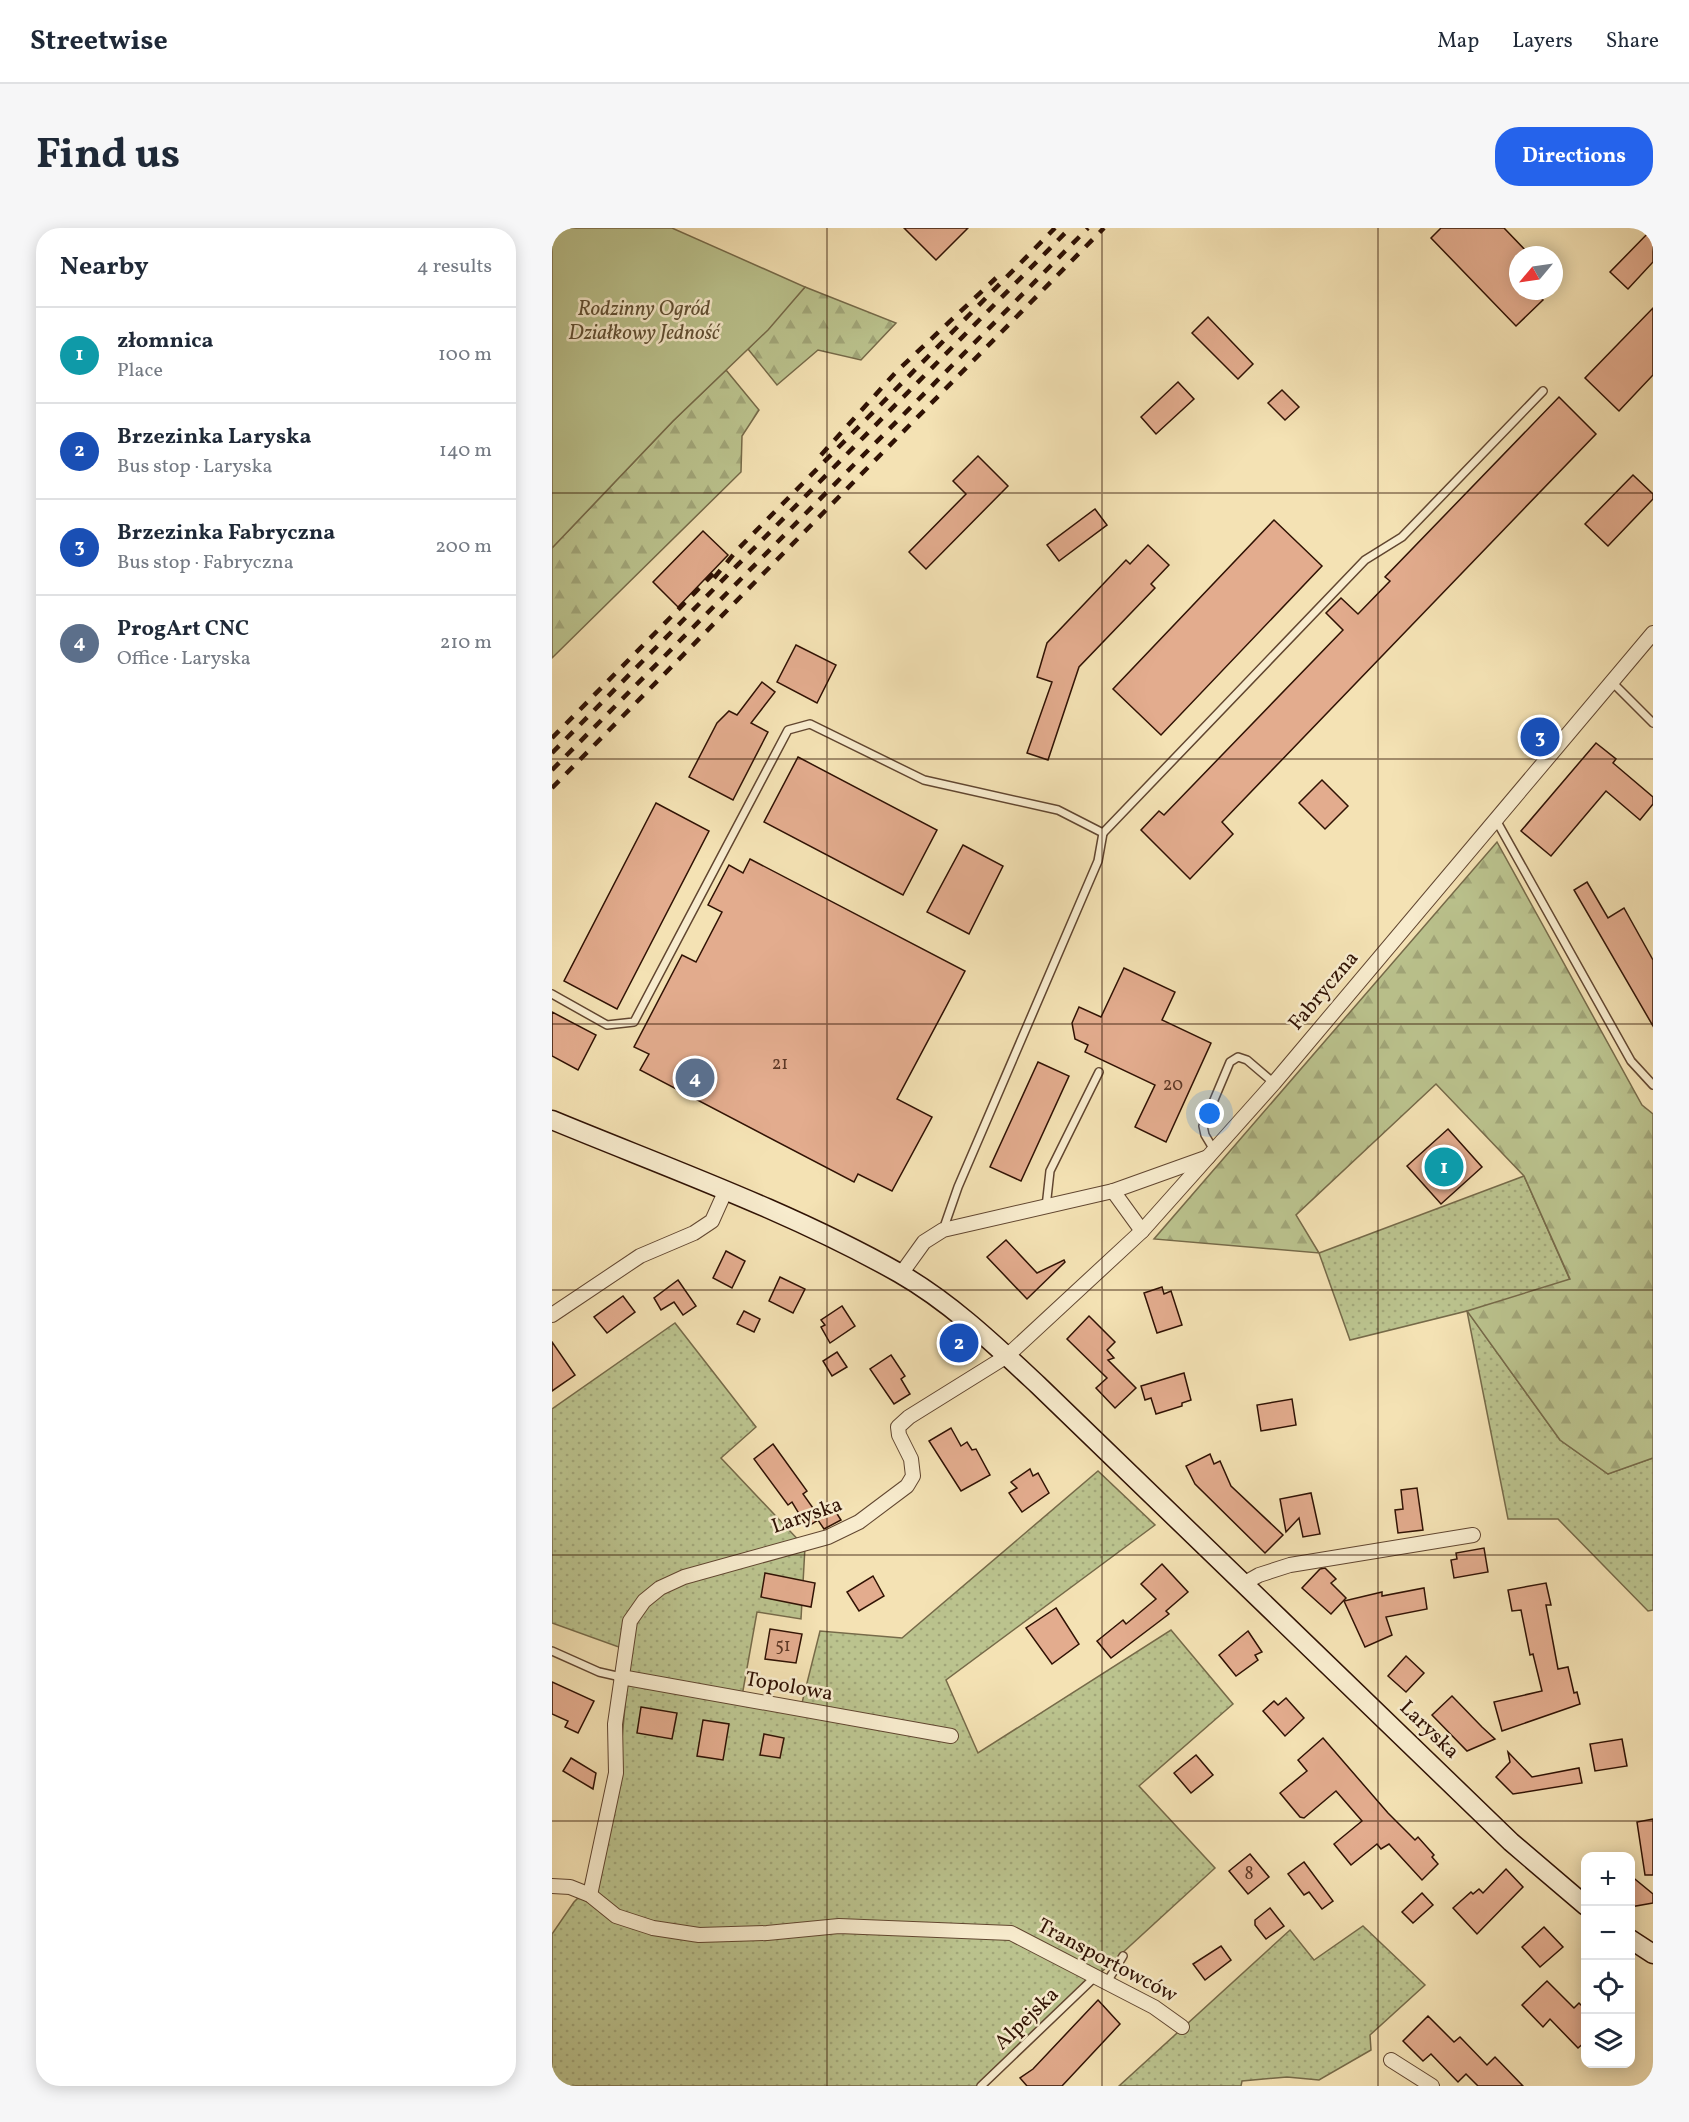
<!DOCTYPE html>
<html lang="en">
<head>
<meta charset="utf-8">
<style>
  :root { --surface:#fff; --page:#f6f6f7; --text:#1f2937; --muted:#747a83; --line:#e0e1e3; --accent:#2563eb }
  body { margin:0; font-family:Vollkorn,serif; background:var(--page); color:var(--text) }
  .controls { position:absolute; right:18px; bottom:18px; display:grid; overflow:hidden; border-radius:12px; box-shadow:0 3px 15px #0003 }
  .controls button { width:54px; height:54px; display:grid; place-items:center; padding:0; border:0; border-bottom:2px solid var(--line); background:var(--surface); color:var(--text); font:30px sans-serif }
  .compass { position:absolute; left:957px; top:18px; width:54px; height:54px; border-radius:50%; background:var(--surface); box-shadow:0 3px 15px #0003; rotate:241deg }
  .you { position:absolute; left:658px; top:886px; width:21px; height:21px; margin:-15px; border:4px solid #fff; border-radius:50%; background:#1a73e8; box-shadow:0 0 0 9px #1a73e833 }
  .badge { display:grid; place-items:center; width:39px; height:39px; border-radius:50%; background:var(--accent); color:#fff; font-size:20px; font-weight:700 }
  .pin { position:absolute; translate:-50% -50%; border:3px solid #fff; box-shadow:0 2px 6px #0006 }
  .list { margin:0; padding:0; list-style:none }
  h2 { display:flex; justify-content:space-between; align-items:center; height:78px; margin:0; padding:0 24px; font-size:26px }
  h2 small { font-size:20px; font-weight:400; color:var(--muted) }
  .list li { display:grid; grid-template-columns:39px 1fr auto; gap:18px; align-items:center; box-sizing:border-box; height:96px; padding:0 24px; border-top:2px solid var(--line) }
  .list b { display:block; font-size:22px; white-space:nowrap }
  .list p { margin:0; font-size:20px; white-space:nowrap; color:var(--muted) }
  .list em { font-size:20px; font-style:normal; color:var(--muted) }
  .icon { flex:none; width:33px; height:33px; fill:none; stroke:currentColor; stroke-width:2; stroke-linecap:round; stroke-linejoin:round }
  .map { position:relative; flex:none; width:1101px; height:1858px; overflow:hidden; border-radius:24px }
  header { display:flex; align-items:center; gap:36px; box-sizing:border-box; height:84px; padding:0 30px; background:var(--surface); border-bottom:2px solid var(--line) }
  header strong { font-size:28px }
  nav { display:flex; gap:33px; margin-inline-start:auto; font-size:21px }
  .intro { display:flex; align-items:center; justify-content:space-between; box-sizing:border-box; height:144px; padding:0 36px }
  h1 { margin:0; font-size:42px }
  .button { padding:15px 27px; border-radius:24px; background:var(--accent); color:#fff; font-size:21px; font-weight:700 }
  main { display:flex; gap:36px; padding:0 36px }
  aside { flex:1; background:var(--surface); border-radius:24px; box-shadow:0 3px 15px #0003 }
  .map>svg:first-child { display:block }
  .grass { fill:url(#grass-dots); stroke:#766a49; stroke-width:1.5 }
  .forest { fill:url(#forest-firs); stroke:#766a49; stroke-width:1.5 }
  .garden { fill:#bbc38e; stroke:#766a49; stroke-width:1.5 }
  .building { fill:#e3ac8e; stroke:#301204; stroke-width:1.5 }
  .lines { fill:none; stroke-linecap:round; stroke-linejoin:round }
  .lane-casing { stroke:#614630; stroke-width:10 }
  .street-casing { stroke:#614630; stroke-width:16 }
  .secondary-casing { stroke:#301204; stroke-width:21 }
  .lane { stroke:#f8ecce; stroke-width:7 }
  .street { stroke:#f8ecce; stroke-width:14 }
  .secondary { stroke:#f8ecce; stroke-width:18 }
  .rail { stroke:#301204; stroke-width:4.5; stroke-dasharray:10 10; stroke-linecap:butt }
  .grid { fill:none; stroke:#301204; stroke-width:1.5; stroke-opacity:0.55 }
  .labels { text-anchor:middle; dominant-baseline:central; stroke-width:5; stroke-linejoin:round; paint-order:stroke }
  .number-label { font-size:18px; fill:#5d3826 }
  .park-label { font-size:21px; font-style:italic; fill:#615034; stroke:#f8ecce }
  .street-label { font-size:21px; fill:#301204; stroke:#f8ecce }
</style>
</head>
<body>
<header>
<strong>Streetwise</strong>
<nav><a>Map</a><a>Layers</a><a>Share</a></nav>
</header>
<div class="intro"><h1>Find us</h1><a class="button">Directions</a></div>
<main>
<aside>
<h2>Nearby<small>4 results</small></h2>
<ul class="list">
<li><span class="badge" style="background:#0f9aa8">1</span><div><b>złomnica</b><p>Place</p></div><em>100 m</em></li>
<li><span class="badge" style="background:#1a4fb4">2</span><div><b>Brzezinka Laryska</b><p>Bus stop · Laryska</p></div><em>140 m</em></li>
<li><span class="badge" style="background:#1a4fb4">3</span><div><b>Brzezinka Fabryczna</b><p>Bus stop · Fabryczna</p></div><em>200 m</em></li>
<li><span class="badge" style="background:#5c6f8a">4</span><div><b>ProgArt CNC</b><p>Office · Laryska</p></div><em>210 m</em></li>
</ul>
</aside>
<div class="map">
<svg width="1101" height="1858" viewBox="0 0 1101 1858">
  <defs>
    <pattern id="grass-dots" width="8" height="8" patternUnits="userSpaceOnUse" patternTransform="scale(1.5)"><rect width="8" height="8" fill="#bbc38e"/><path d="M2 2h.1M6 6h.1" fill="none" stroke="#a1a679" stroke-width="1.8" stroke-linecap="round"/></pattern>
    <pattern id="forest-firs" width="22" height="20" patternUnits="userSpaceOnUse" patternTransform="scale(1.5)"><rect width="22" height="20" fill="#bbc38e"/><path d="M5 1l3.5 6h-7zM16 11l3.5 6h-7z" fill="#a1a679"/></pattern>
  </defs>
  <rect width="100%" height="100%" fill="#f4e2b4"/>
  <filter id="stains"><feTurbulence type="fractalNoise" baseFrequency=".00333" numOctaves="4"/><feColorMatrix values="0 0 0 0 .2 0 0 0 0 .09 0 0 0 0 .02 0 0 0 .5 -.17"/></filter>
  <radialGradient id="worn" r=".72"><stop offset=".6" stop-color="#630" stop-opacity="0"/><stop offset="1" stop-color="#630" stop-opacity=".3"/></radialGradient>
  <g class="grass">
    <polygon points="972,948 1018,1052 916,1084 1008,1212 1056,1246 1101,1230 1101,1382 1096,1383 1006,1291 956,1291 915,1083 798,1112 767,1025"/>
    <polygon points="123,1095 204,1199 169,1230 253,1319 249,1391 205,1384 190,1468 250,1475 268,1403 350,1410 546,1243 603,1297 394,1452 426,1525 619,1402 681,1476 587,1558 663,1640 425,1858 0,1858 0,1706 22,1674 31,1665 70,1511 78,1423 0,1395 0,1181"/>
    <polygon points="811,1698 873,1757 818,1807 819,1822 767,1852 735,1849 690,1853 689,1858 567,1858 738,1702 762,1732"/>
  </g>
  <g class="forest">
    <polygon points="253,59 344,95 309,132 266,122 225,157 196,121"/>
    <polygon points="174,142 207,182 190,208 189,244 0,430 0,320 121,193"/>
    <polygon points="945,614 1090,877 1101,886 1101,1230 1056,1246 1008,1212 915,1083 1018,1051 972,948 884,856 744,987 767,1025 602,1011"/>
  </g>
  <polygon class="garden" points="0,0 120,0 253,59 216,102 121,193 0,320"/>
  <g class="building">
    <polygon points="352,0 416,0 384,32"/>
    <polygon points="889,0 952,0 978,27 966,27 966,63 983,63 991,72 964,98 879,10"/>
    <polygon points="1101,0 1101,34 1076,61 1058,44"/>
    <polygon points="1101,80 1101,147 1067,183 1033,150"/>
    <polygon points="656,89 701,136 686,151 640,105"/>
    <polygon points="626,154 642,171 604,206 589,189"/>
    <polygon points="730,162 747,179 733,192 716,175"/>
    <polygon points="1007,169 1044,206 670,594 681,606 638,651 589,602 607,583 612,587 791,402 774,385 789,370 806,386 838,353 833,349"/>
    <polygon points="426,228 456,258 374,341 357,324 414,266 401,253"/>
    <polygon points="1081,247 1101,266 1101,271 1056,318 1033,296"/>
    <polygon points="543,281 555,297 507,333 495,317"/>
    <polygon points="722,292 770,338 609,507 561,461"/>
    <polygon points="151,303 176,327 126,379 101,354"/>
    <polygon points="596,317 617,337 599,356 603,360 527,439 496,532 475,525 500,454 485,449 495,415 574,332 578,336"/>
    <polygon points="244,417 284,437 265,475 225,454"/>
    <polygon points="210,454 223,464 199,495 216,504 181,572 137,549 165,495 177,483 185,487"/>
    <polygon points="1044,515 1064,531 1061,535 1101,569 1101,576 1088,592 1054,563 999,628 969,603"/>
    <polygon points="246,529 385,602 351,667 212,594"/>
    <polygon points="770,552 796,578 773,601 747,575"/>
    <polygon points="104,575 157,603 65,781 12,753"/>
    <polygon points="411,617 451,638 417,706 375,684"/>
    <polygon points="198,631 413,743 345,871 380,889 340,963 306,946 302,954 88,842 97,826 82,819 130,727 144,734 170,684 156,677 177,637 191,645"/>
    <polygon points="1035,654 1056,690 1072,680 1101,732 1101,798 1022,662"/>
    <polygon points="572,740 623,764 610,792 659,815 614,914 583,899 603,857 533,824 536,817 523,811 520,795 527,779 549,789"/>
    <polygon points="0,784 44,807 26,842 0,828"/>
    <polygon points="486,834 517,848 469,953 438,939"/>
    <polygon points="896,901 930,939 889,976 855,938"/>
    <polygon points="454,1012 485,1045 512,1032 513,1034 475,1071 435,1029"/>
    <polygon points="174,1023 193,1033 180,1060 161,1050"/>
    <polygon points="228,1049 253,1061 241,1085 217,1073"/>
    <polygon points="126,1052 144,1078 131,1087 122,1074 109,1082 102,1070"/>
    <polygon points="610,1059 612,1066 619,1063 630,1097 605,1105 592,1065"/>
    <polygon points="71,1068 83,1084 55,1105 42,1089"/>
    <polygon points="290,1078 303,1098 278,1115 269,1099 273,1097 269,1092"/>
    <polygon points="192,1083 208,1091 202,1104 185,1096"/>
    <polygon points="537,1088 563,1114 555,1122 562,1130 556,1132 584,1160 563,1180 544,1160 555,1150 515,1111"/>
    <polygon points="0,1114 23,1147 0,1163"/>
    <polygon points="285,1124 295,1139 280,1148 271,1133"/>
    <polygon points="339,1127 353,1148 349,1151 358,1166 342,1176 318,1141"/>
    <polygon points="632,1145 639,1172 630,1175 630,1178 604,1186 599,1170 593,1172 589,1158"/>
    <polygon points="740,1171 744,1197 709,1203 705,1177"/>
    <polygon points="399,1200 409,1218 415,1214 420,1222 424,1221 438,1247 409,1263 377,1213"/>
    <polygon points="221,1216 255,1263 251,1266 268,1290 282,1281 289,1292 272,1301 266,1292 255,1299 240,1274 236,1277 202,1231"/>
    <polygon points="658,1226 662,1236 668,1233 679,1258 731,1307 713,1325 643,1256 634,1238"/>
    <polygon points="478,1241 481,1248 486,1245 497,1265 470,1284 457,1265 465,1260 459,1254"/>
    <polygon points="865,1260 871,1302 846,1305 843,1282 851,1281 849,1262"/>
    <polygon points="759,1265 768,1306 751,1309 747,1290 734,1304 728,1271"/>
    <polygon points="932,1320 936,1344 902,1350 899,1332 905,1331 904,1325"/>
    <polygon points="610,1336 636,1364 614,1383 617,1386 559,1430 545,1413 571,1392 574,1396 604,1371 589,1356"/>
    <polygon points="773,1340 784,1351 779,1355 794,1370 779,1386 750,1360 768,1341"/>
    <polygon points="213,1345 263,1355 259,1379 209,1369"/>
    <polygon points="321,1348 332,1368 307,1383 295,1364"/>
    <polygon points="994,1355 999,1377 994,1377 1006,1441 1016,1439 1022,1465 1025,1464 1028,1476 950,1503 942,1474 990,1463 981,1426 978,1427 969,1382 960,1383 956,1362"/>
    <polygon points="872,1360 875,1381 834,1389 840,1407 813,1419 792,1373 830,1364 830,1368"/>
    <polygon points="504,1380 527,1416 500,1436 474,1400"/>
    <polygon points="218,1401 250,1406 244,1435 213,1431"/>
    <polygon points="696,1403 710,1424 703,1427 706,1432 684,1448 667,1427"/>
    <polygon points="854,1428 872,1445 854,1464 836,1448"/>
    <polygon points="0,1454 42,1473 26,1505 13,1499 16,1493 0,1486"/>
    <polygon points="900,1468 930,1499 943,1511 915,1523 880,1487"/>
    <polygon points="734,1470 752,1490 733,1508 711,1483 722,1473 726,1477"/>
    <polygon points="89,1479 125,1485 120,1511 85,1505"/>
    <polygon points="151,1492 177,1496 171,1532 145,1528"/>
    <polygon points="212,1506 232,1510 228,1530 208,1527"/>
    <polygon points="771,1510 836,1585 863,1612 866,1609 882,1627 880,1629 886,1636 870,1652 837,1616 829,1621 825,1616 799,1637 782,1616 810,1593 784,1563 752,1590 748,1589 728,1565 755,1543 746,1532"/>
    <polygon points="1070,1511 1075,1538 1043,1543 1038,1516"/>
    <polygon points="956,1524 980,1549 1027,1540 1030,1555 961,1566 944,1549 958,1534"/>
    <polygon points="644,1527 661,1547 639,1565 622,1545"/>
    <polygon points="19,1530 44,1545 41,1561 11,1543"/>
    <polygon points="1101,1591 1101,1647 1093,1647 1085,1594"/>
    <polygon points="698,1626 717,1649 696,1666 677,1643"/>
    <polygon points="752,1634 781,1673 770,1681 757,1664 752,1667 736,1646"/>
    <polygon points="954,1641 971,1659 925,1706 901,1680 919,1664 921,1666 927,1661 931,1665"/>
    <polygon points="1078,1647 1101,1666 1101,1675 1078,1679"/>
    <polygon points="870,1665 881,1677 861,1695 850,1684"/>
    <polygon points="718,1680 732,1698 714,1711 703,1697 703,1692"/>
    <polygon points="992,1699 1011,1719 988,1739 970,1719"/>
    <polygon points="669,1718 679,1732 653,1752 641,1736"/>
    <polygon points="995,1753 1022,1780 1027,1775 1034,1782 1034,1813 1026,1820 998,1791 991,1799 970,1777"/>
    <polygon points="546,1772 568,1796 510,1858 475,1858 468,1850 481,1841"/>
    <polygon points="876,1788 902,1814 908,1809 935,1837 943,1829 971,1858 926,1858 914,1846 906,1854 879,1826 871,1833 851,1813"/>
  </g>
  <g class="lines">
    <defs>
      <g id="lane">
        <polyline points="1060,454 1101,495"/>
        <polyline points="944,592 1079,833 1101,857"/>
        <polyline points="551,605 813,332 850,309 991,163"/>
        <polyline points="0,766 55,797 82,794 236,502 258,496 372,552 506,582 551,605 546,633 406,959 391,1002"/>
        <polyline points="662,922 653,907 651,898 678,834 686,829 695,832 722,855"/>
        <polyline points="494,979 498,943 547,844"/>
        <polyline points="0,1423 47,1444 69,1449"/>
        <polyline points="555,1754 571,1728"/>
        <polyline points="429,1858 544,1748"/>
      </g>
      <g id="street">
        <polyline points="561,963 590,1003"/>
        <polyline points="349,1046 372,1014 391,1002 561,963 656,929"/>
        <polyline points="0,1087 88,1028 142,1005 160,993 173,964"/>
        <polyline points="691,1356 707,1347 738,1337 921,1307"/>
        <polyline points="69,1449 399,1508"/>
        <polyline points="0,1658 18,1659 38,1667 64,1688 101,1700 147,1707 215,1705 287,1698 459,1705 602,1779 630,1799"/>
        <polyline points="38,1667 64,1545 63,1496 78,1393 92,1373 108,1360 132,1349 276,1309 307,1294 355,1258 361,1248 359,1231 347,1207 346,1199 357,1189 455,1128 590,1003 722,855 1101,405"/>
        <polyline points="839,1832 880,1858"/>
      </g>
      <g id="secondary">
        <path d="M0 892C116 940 237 983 347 1045 398 1074 443 1117 486 1157L959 1614 1034 1678"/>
        <polyline points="1078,1711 1101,1726"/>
      </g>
    </defs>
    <use href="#lane" class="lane-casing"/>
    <use href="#street" class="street-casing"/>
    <use href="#secondary" class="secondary-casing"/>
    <use href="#lane" class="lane"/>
    <use href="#street" class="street"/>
    <use href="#secondary" class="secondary"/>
    <g class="rail">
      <polyline points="269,227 344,144 444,50"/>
      <polyline points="162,350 186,321 503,0"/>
      <polyline points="0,510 165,342"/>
      <polyline points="0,525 518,0"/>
      <polyline points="0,542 536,0"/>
      <polyline points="0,560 552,0"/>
    </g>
  </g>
  <path class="grid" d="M275 0V1858M550 0V1858M826 0V1858M0 265H1101M0 531H1101M0 796H1101M0 1062H1101M0 1327H1101M0 1593H1101"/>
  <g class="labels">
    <g class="number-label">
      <text x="228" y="836">21</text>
      <text x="621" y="857">20</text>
      <text x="231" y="1418">51</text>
      <text x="697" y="1646">8</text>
    </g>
    <g class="park-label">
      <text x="92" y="81">Rodzinny Ogród<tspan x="92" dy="24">Działkowy Jedność</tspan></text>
    </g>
    <g class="street-label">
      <text transform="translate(772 763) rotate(-50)">Fabryczna</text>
      <text transform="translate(255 1288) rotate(-19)">Laryska</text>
      <text transform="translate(237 1459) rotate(10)">Topolowa</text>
      <text transform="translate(877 1502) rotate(44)">Laryska</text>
      <text transform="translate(555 1733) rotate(28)">Transportowców</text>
      <text transform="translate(475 1791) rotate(-44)">Alpejska</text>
    </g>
  </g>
  <rect width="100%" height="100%" filter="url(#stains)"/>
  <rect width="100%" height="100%" fill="url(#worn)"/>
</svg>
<div class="controls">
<button>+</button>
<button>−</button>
<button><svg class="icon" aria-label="locate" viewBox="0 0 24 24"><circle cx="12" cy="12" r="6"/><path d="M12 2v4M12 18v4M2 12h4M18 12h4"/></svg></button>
<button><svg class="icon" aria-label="layers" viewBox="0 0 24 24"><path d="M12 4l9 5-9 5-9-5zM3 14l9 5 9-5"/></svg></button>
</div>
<svg class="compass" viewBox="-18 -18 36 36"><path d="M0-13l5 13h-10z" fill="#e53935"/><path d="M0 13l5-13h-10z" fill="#747a83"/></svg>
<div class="you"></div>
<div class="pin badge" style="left:892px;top:939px;background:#0f9aa8">1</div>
<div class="pin badge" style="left:407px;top:1115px;background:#1a4fb4">2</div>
<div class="pin badge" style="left:988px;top:509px;background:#1a4fb4">3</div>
<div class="pin badge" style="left:143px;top:850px;background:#5c6f8a">4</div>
</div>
</main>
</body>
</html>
